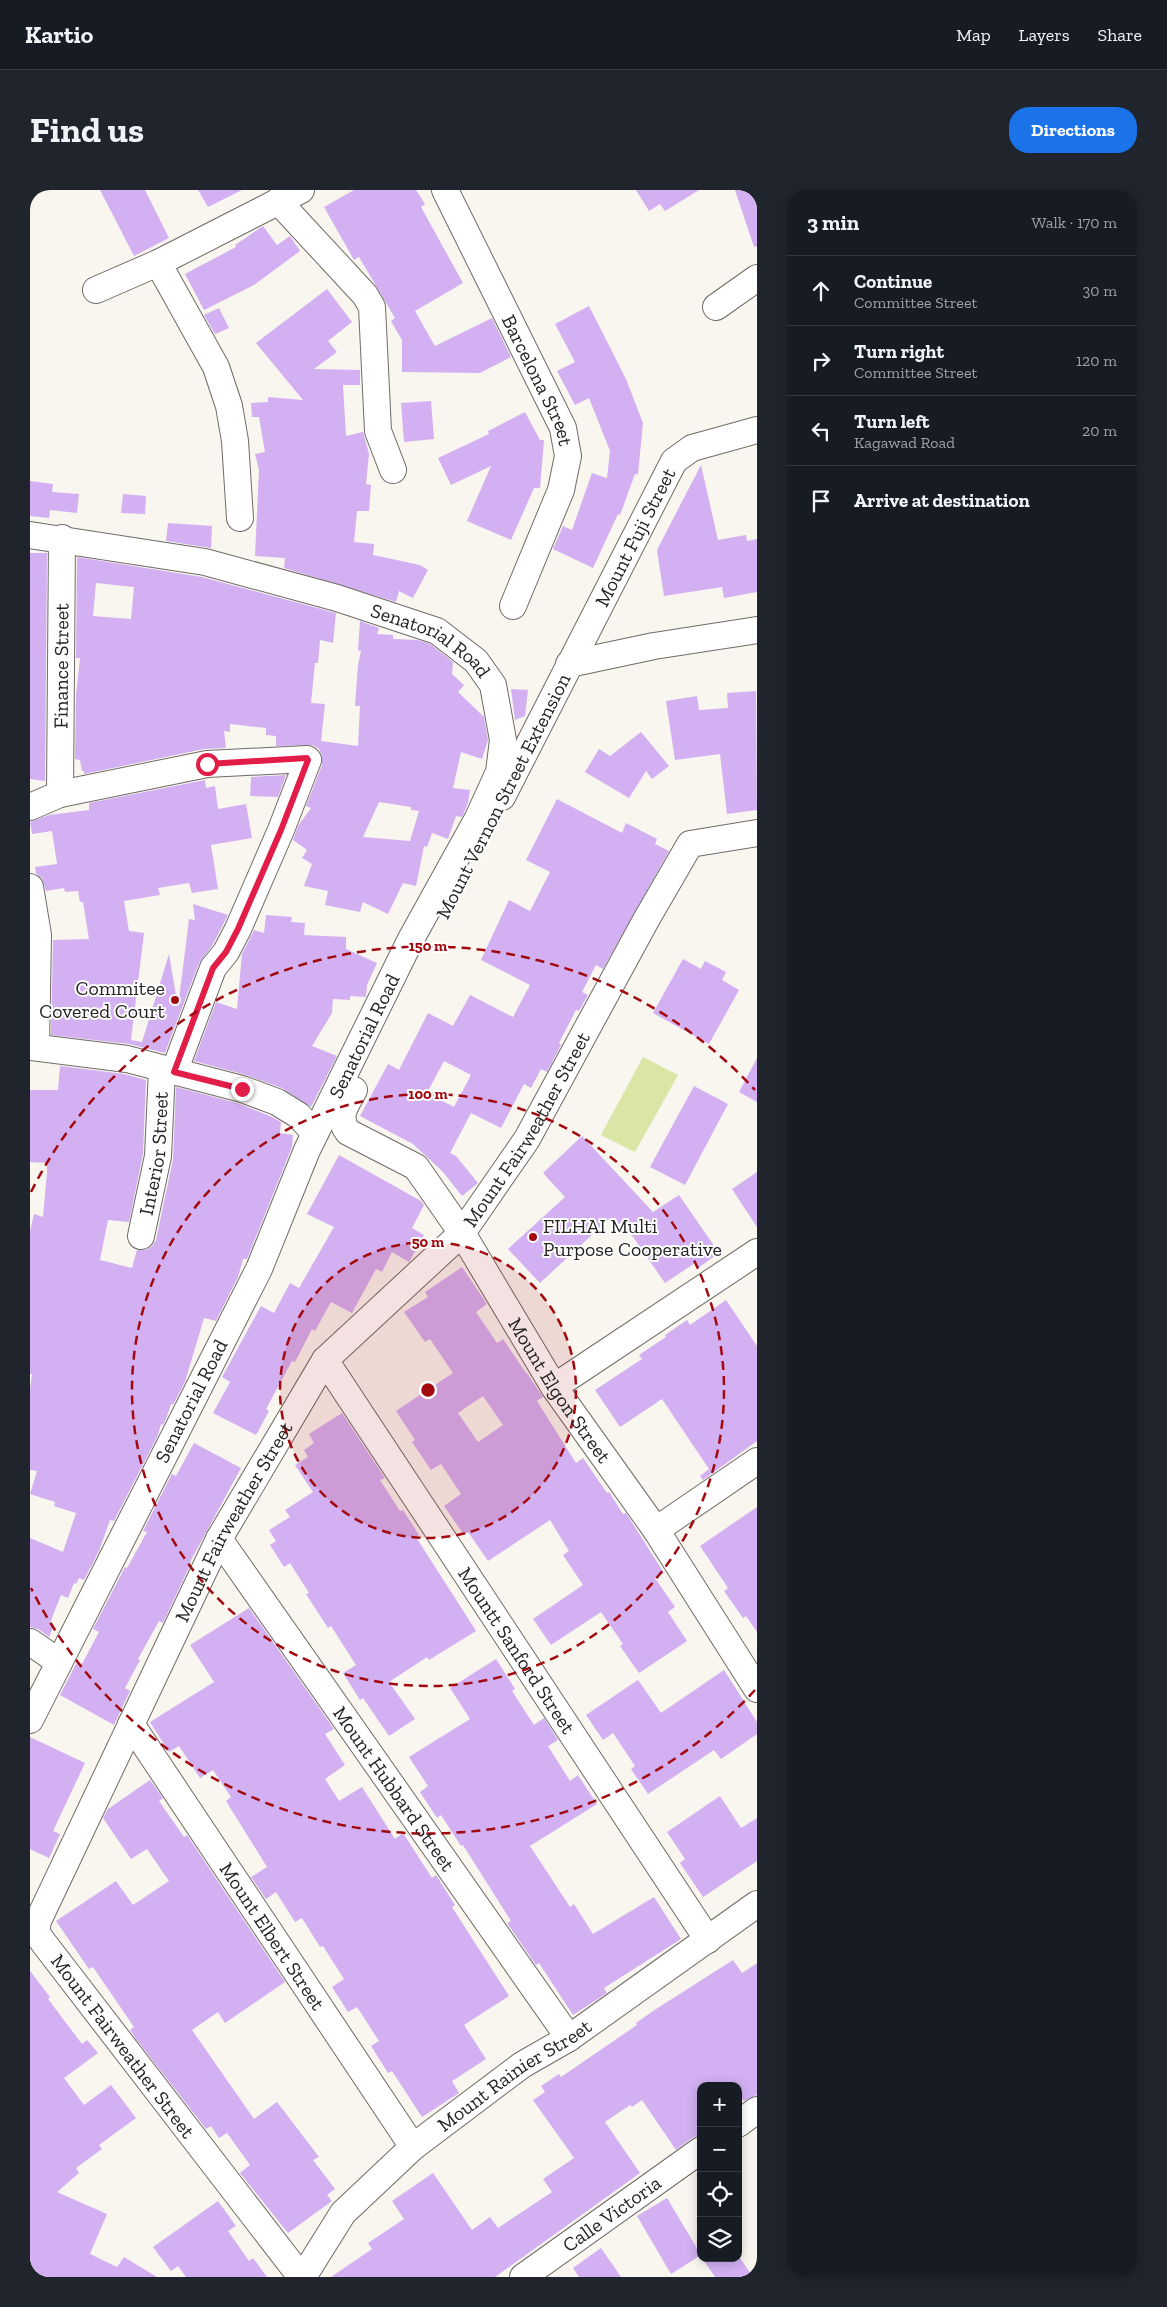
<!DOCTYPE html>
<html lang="en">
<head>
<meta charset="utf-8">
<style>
  :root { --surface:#171b24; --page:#20242c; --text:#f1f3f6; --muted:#9ea1a6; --line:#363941; --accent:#1a73e8 }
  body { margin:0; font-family:"Zilla Slab",serif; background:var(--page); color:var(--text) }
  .controls { position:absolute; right:15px; bottom:15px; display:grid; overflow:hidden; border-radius:10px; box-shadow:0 2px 12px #0003 }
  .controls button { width:45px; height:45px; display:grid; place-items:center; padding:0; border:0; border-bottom:1px solid var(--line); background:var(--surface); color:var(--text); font:25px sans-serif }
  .stop { position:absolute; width:15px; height:15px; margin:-11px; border:4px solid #e11d48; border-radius:50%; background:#fff }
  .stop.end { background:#e11d48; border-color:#fff; box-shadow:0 1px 5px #0008 }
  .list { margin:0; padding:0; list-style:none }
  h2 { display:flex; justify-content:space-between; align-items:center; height:65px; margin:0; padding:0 20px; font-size:21px }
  h2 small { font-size:16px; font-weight:400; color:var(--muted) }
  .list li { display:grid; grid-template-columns:32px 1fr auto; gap:15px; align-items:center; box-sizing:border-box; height:70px; padding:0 20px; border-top:1px solid var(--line) }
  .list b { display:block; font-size:19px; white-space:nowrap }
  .list p { margin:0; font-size:16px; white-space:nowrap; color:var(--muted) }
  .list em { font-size:16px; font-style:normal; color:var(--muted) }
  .icon { flex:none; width:28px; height:28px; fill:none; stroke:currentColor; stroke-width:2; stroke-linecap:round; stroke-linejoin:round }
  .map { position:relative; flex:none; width:727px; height:2087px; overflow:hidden; border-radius:20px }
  header { display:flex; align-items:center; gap:30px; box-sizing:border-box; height:70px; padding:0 25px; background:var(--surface); border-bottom:1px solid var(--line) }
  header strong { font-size:24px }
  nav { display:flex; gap:28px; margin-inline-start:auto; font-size:18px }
  .intro { display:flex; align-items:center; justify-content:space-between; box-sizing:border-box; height:120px; padding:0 30px }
  h1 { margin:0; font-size:35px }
  .button { padding:12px 22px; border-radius:20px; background:var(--accent); color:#fff; font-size:18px; font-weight:700 }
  main { display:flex; gap:30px; padding:0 30px }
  aside { flex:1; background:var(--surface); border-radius:20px; box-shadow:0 2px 12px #0003 }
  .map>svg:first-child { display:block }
  .green { fill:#d9e6a5 }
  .building { fill:#d3b0f2; fill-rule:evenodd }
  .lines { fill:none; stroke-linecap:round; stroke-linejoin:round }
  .minor-casing { stroke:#6f6b66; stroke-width:28 }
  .minor { stroke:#fff; stroke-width:26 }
  .route { stroke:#e11d48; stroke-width:6 }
  .ring { fill:none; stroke:#a2090f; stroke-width:2.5; stroke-dasharray:9 6 }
  .poi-dot { fill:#a2090f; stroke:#fff; stroke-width:2 }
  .labels { text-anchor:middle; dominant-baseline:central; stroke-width:4; stroke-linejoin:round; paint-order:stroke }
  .street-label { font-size:20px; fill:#262422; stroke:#fff }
  .poi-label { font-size:20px; fill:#262422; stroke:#fff; text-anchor:end }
  .centre { fill:#a2090f; stroke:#fff; stroke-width:2.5 }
  .ring-label { font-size:15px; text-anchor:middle; font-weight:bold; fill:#a2090f; stroke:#fff; stroke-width:4; stroke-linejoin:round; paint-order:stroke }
</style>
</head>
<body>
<header>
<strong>Kartio</strong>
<nav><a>Map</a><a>Layers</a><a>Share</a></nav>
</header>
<div class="intro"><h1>Find us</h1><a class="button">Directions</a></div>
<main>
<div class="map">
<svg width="727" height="2087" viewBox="0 0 727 2087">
  <rect width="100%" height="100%" fill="#f9f5ef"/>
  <polygon class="green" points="613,867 648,885 605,962 571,945"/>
  <g class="building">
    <polygon points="70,0 115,0 139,48 104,66"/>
    <polygon points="168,0 212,0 178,17"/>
    <polygon points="324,0 386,0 395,14 391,17 433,93 385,121 405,156 462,128 481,167 450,183 372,182 372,150 361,131 365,128 329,67 324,70 294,17"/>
    <polygon points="606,0 669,0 635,21 630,14 619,21"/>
    <polygon points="705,0 727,0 727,56 724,57"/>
    <polygon points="233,36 247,55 260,46 270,61 224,95 174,120 155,84 206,57 205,55"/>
    <polygon points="297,99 322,132 298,151 307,162 284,179 330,180 330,195 313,195 316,246 333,242 339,264 336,294 341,295 339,321 327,321 324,352 344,354 343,365 390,375 398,380 383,408 369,401 366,412 254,378 255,368 225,366 229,280 225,264 235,262 229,227 222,227 221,213 238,212 238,207 273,210 226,153"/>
    <polygon points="559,116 596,189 613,233 608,284 605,284 590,325 588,324 563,378 523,359 533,336 542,340 562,283 577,288 580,261 559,208 545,215 527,181 545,172 525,134"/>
    <polygon points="189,118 199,138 185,144 174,125"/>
    <polygon points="401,211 404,249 374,252 371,213"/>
    <polygon points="495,222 510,250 514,250 510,298 504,298 481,350 437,331 461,276 421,295 408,268 459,244 458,241"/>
    <polygon points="671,275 688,350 716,345 717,351 727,349 727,402 694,408 692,397 634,406 627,360"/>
    <polygon points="0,291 23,294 22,302 49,304 47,323 20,320 19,328 0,326"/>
    <polygon points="93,304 116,306 115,324 91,323"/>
    <polygon points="138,333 182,336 181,358 136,351"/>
    <polygon points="0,363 17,363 15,591 0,589"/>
    <path d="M47 367 172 387 306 423 303 453 290 450 288 473H285L281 513 295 514 291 551 328 556 330 516H325L328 475 331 461 328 460 330 431 349 438 347 444 363 445V449L388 450 400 454 423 472 422 484 434 495 428 502 454 527 458 550 452 569 431 562 423 598 440 600 438 613 432 627 426 626 418 649 402 643 397 657 394 656 386 696 373 693 358 724 333 712 330 722 295 715 298 701 274 696 282 674 272 668 277 660 263 650 268 636 281 618 276 616 292 575V566L289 559 283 555 246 556V546L236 545V538L200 534V542L194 541 196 558 174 559 54 584V581H52L50 570 45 569 46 505 50 468H46ZM66 393 104 397 101 429 63 426ZM349 612 381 617V620L389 621 380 651 333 647Z"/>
    <polygon points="481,499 498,500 495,526 485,530"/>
    <polygon points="726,501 727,620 697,624 690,564 645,570 636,511 667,506 669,520 698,518 697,503"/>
    <polygon points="611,542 639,576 622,589 616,581 599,608 555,582 569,559 580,566"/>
    <polygon points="256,585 248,607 220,606 221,587"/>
    <polygon points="175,590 176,598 185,596 188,619 216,614 222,648 181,655 188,699 162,703 159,693 128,698 130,705 94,711 99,741 114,743 101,850 112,852 139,764 148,817 159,729 165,730 163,714 198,725 183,754 169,773 135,863 99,854 21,845 23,750 59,749 53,712 50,712 48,701 35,702 34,698 16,701 12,688 6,683 5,677 27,674 22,641 2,644 0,632 19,625 59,620 59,613"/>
    <path d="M527 609 592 643 596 633 627 649 625 654 639 661 573 779 566 775 552 802 558 805 549 821 546 820 529 853 531 855 517 882 511 879 501 898 494 894 471 938 441 923 420 963 426 966 448 993 432 1006 413 982 383 954 330 926 358 874 369 880 398 823 423 836 440 805 483 827 500 795 451 770 479 710 500 721 520 682 496 670ZM414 871 441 885 424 917 397 903Z"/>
    <polygon points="236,725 262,727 261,732 275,733 274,745 316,747 316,759 347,773 337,795 336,807 320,806 320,810 303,809 302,823 282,856 307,866 281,917 252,898 216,885 164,871 186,812 207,819 212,764 224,740 234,743"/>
    <polygon points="653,769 671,779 675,771 696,782 692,790 709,800 679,854 623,823"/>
    <polygon points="727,868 727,912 709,902"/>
    <polygon points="30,876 94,884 116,890 113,964 99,1032 78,1030 70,1070 102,1078 107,1060 116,1060 122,1056 126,1050 143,969 146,897 207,913 240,926 251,932 250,943 263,945 262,957 217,1069 213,1069 208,1087 186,1131 174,1128 155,1192 143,1215 141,1214 136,1229 133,1235 131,1234 128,1245 84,1331 80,1330 69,1361 54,1390 49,1388 46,1394 44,1393 38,1408 31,1405 20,1433 24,1435 19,1447 8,1439 0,1437 0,1348 33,1362 46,1323 24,1316 25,1312 0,1304 7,1281 0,1280 0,1200 2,1184 0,1184 0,1041 4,1024 13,1027 17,982 17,973 0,972 0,900 28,900"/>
    <polygon points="664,896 698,914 655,995 620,977"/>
    <polygon points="552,946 623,1022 649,1005 689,1063 668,1078 665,1073 635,1093 592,1031 587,1036 580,1028 510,1093 478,1059 535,1007 513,983"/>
    <polygon points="309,965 391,1011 394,1015 382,1038 394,1045 379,1072 362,1062 352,1082 346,1079 322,1123 301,1112 285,1141 282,1139 265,1172 262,1171 236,1219 239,1221 226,1245 183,1223 200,1192 192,1187 231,1116 244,1123 260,1093 269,1098 304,1037 277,1024"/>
    <polygon points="727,982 727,1037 702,999"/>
    <path d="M432 1077 457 1114 446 1122 467 1153 473 1149 496 1183H497L513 1207 507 1211 546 1273 553 1268 577 1303 579 1302 593 1324 596 1323 634 1383 625 1388 645 1417 638 1422 657 1451 609 1483 590 1456 593 1454 571 1422 521 1455 503 1429 553 1395 533 1365 539 1361 520 1330 458 1371 438 1342 434 1345 414 1316 431 1304 411 1274 401 1280 382 1252 385 1250 366 1221 423 1183 400 1149 395 1152 374 1122 398 1107 395 1102ZM453 1206 473 1235 448 1252 428 1223Z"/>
    <polygon points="696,1110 727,1156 727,1251 673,1290 670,1286 679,1279 632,1209 590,1237 565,1200 612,1169 609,1165 636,1147 635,1145 657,1130 660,1135"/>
    <polygon points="312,1223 355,1288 350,1290 370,1321 373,1320 389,1345 386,1347 446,1441 399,1470 397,1467 359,1492 385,1529 359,1546 333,1508 330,1510 313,1483 326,1475 301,1436 298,1438 276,1404 279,1403 260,1373 254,1377 240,1355 246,1351 239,1340 260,1327 255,1320 283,1302 265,1275 278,1267 274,1260 284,1253 279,1244"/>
    <polygon points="164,1253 211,1278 160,1372 161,1373 133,1433 129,1431 108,1469 110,1470 95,1498 100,1501 84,1535 30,1505 47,1472 52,1474 69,1442 63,1439 95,1377 97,1378 117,1342 113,1341 142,1284 146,1286"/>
    <polygon points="727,1317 727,1442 716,1426 713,1428 694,1401 698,1398 670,1356"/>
    <polygon points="219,1418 304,1539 295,1544 315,1575 295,1589 309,1611 332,1597 365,1649 373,1643 402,1688 406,1685 425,1715 422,1717 479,1806 434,1835 456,1869 422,1891 429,1903 392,1927 362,1881 358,1883 341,1856 349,1851 327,1817 318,1822 302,1797 314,1789 293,1756 290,1757 272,1728 265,1732 246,1702 236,1709 221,1687 237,1677 196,1611 201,1607 183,1580 170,1588 149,1556 139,1562 120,1532 184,1492 160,1455"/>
    <polygon points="466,1469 485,1499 482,1501 504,1535 514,1528 528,1550 518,1556 540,1591 548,1585 567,1614 500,1656 540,1717 544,1714 563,1744 624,1707 651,1749 574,1798 577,1803 543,1825 509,1773 506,1775 477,1733 481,1731 433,1655 431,1656 411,1625 407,1628 390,1602 398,1596 379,1567 440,1529 420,1498"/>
    <polygon points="694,1480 727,1532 727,1544 691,1569 684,1560 618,1604 601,1579 605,1576 583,1543 573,1550 556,1525 608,1490 631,1523"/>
    <polygon points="0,1547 55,1573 23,1641 30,1644 19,1668 0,1659"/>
    <polygon points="120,1590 133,1608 129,1611 154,1647 157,1645 255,1792 195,1833 188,1822 162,1840 224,1929 247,1912 289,1967 283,1970 305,1999 297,2005 302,2011 258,2043 210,1983 220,1975 197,1943 189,1948 181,1936 176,1939 106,1849 100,1840 104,1837 63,1777 59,1779 26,1731 86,1691 103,1715 139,1691 117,1659 101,1669 73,1628 78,1619"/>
    <polygon points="690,1606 711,1638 727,1628 727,1671 673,1707 650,1673 655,1669 637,1642"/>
    <polygon points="703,1770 712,1783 727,1773 727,1905 714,1911 708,1903 708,1896 671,1896 671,1945 662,1948 646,1960 612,1910 602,1917 600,1915 575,1932 610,1983 465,2087 301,2087 342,2059 338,2053 374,2029 362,2011 403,1983 442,2040 460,2027 468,2038 522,2002 513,1989 544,1968 503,1910 515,1902 511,1896 529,1884 531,1887 607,1835 606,1833 623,1821"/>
    <polygon points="0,1781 20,1807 18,1809 52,1854 57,1850 68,1863 34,1888 54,1915 81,1895 106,1928 69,1955 72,1959 46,1978 49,1983 27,2002 77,2024 60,2064 87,2077 94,2067 127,2087 0,2087"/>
    <polygon points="637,2008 671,2065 641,2084 607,2026"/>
    <polygon points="188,2011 206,2036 198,2041 219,2071 223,2068 237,2087 156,2087 148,2076 141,2081 123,2057"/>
    <polygon points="571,2058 591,2087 549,2087 543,2078"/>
    <polygon points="672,2068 710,2068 723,2087 685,2087"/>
  </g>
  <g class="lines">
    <defs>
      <g id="minor">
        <path id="s1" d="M415 0 533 238 538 266 531 300 483 416"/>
        <polyline points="248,11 335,105 342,117 348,241 363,280"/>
        <polyline points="128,73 186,177 199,216 205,251 210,328"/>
        <polyline points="66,100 128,73 271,0"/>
        <polyline points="686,117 727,88"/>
        <path id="s2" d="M0 345 175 372 307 408 407 441 446 471 463 495 473 550 469 582 448 628 381 749 277 960 229 1079 0 1530"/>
        <polyline points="539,474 624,456 727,440"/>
        <path id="s3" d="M30 604 32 348"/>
        <path id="s4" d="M472 607 644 271 662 258 727 240"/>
        <polyline points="0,617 30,604 177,574 277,569 278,570 251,640 208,739 196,762 183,778 144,882"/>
        <polyline points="0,697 8,745 6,857"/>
        <polyline points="0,857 97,869 212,899 247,912 268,925 285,943"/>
        <path id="s5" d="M324 900C316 915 306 927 318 942L386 977 432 1043 524 1197 626 1340 727 1499"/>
        <path id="s6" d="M111 1046 128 966 132 879"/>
        <path id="s7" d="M295 1170 678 1750"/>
        <polyline points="524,1197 727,1062"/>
        <polyline points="626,1340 727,1271"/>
        <path id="s8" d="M189 1349 539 1848"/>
        <polyline points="0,1452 29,1472"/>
        <path id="s9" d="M101 1534 383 1957"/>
        <polyline points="708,1934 727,1920"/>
        <path id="s10" d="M271 2087 13 1752 6 1742 8 1731 189 1349 295 1170 432 1043 497 949 616 730 660 654 727 643"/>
        <path id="s11" d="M273 2087 313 2023 383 1957 492 1875 539 1848 727 1714"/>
        <path id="s12" d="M493 2087 671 1960"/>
      </g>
    </defs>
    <use href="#minor" class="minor-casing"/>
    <use href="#minor" class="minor"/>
  </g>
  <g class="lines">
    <polyline class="route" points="177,574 277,568 278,570 251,640 208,739 196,762 183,778 144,882 212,899"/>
  </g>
  <circle cx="398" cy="1200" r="148" fill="#a2090f" fill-opacity=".12"/>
  <g class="ring">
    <circle cx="398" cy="1200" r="148"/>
    <circle cx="398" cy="1200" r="296"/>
    <path d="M725 1500A444 444 0 0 1 1 1398M1 1002A444 444 0 0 1 725 900"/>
  </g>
  <g class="poi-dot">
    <circle cx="145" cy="810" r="5"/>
    <circle cx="503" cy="1047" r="5"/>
  </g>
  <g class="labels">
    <g class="street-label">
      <text stroke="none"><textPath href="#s1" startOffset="212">Barcelona Street</textPath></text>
      <text stroke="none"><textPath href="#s4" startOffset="292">Mount Fuji Street</textPath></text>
      <text stroke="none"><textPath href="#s2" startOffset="418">Senatorial Road</textPath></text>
      <text stroke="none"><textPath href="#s3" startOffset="128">Finance Street</textPath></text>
      <text transform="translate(473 606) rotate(-63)">Mount Vernon Street Extension</text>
      <text transform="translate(334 846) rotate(-64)">Senatorial Road</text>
      <text stroke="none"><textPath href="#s10" startOffset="1386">Mount Fairweather Street</textPath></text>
      <text stroke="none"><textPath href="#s6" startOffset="84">Interior Street</textPath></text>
      <text stroke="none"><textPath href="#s5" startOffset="388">Mount Elgon Street</textPath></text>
      <text transform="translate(161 1211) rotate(-63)">Senatorial Road</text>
      <text stroke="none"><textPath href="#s10" startOffset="891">Mount Fairweather Street</textPath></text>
      <text stroke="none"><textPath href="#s7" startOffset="348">Mountt Sanford Street</textPath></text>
      <text stroke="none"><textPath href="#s8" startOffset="305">Mount Hubbard Street</textPath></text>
      <text stroke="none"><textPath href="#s9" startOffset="255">Mount Elbert Street</textPath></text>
      <text transform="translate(93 1856) rotate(53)">Mount Fairweather Street</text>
      <text stroke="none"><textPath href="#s11" startOffset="296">Mount Rainier Street</textPath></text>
      <text stroke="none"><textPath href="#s12" startOffset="109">Calle Victoria</textPath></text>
    </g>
    <g class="poi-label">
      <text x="135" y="798">Commitee<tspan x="135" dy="23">Covered Court</tspan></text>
      <text x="513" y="1036" text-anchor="start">FILHAI Multi<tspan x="513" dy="23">Purpose Cooperative</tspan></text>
    </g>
  </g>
  <circle cx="398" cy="1200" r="8" class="centre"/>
  <g class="ring-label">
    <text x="398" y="761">150 m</text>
    <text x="398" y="909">100 m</text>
    <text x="398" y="1057">50 m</text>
  </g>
</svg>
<div class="controls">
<button>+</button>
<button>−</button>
<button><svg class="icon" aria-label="locate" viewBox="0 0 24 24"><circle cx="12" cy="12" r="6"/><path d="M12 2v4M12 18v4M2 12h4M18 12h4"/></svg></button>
<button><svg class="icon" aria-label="layers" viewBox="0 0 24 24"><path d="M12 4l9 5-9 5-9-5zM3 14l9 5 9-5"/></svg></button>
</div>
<div class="stop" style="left:177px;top:574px"></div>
<div class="stop end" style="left:212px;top:899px"></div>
</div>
<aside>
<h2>3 min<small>Walk · 170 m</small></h2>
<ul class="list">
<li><svg class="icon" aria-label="ahead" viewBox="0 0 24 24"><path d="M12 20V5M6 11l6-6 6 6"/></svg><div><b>Continue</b><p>Committee Street</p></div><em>30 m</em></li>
<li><svg class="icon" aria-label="right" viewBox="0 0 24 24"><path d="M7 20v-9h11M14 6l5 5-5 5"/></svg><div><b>Turn right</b><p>Committee Street</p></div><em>120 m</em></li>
<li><svg class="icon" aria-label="left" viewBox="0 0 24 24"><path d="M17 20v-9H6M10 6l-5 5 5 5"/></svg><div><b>Turn left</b><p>Kagawad Road</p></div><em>20 m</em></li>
<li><svg class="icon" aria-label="arrive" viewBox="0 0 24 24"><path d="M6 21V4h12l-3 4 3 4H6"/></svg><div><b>Arrive at destination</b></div></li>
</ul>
</aside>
</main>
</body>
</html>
